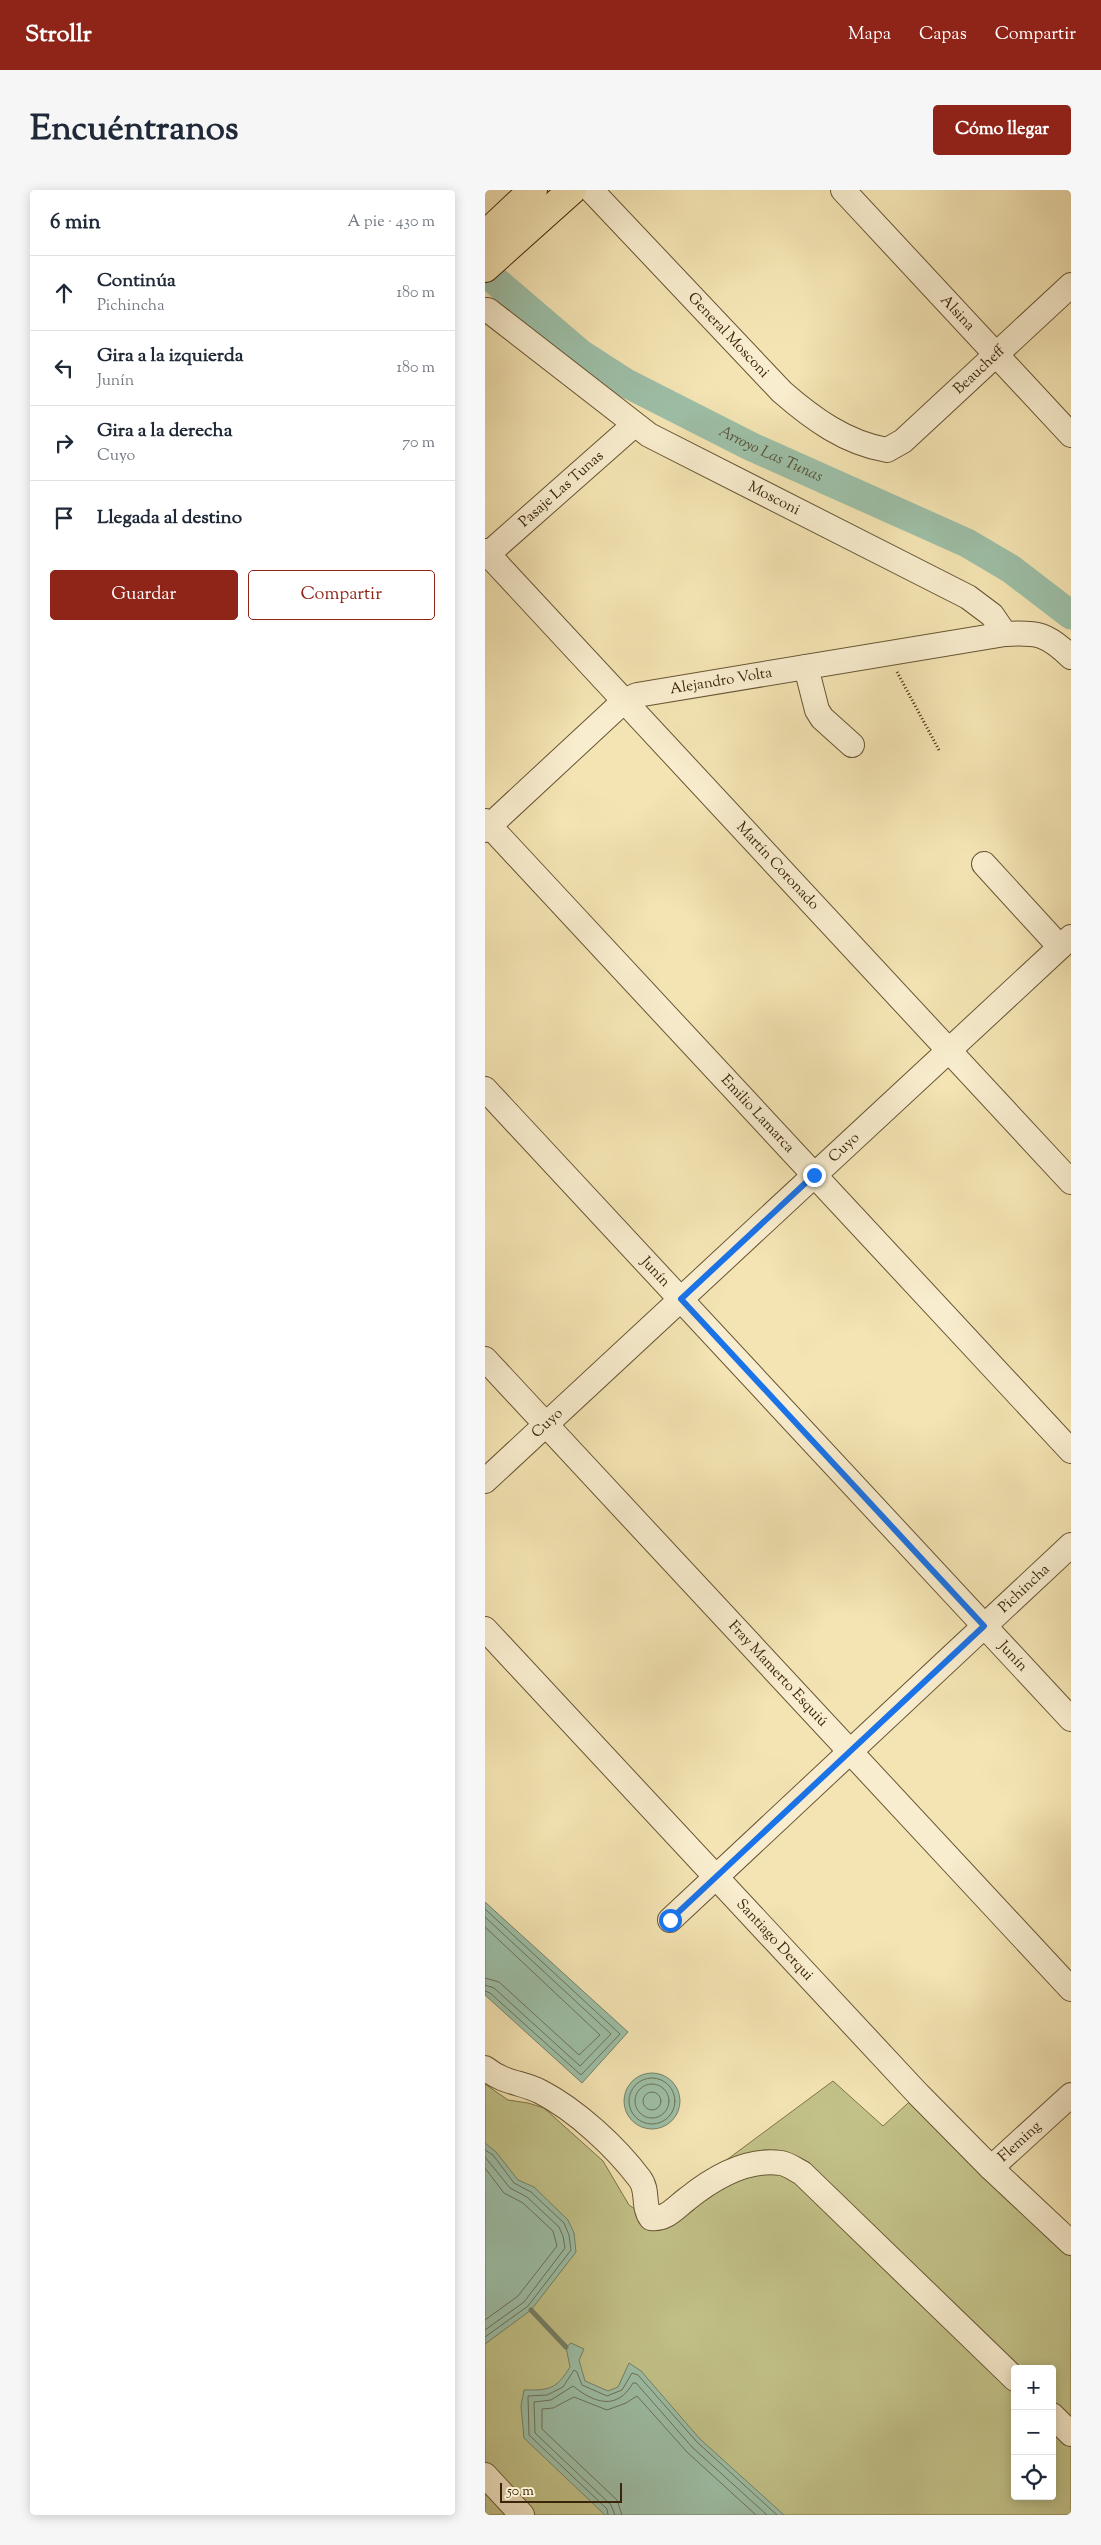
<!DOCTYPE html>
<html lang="es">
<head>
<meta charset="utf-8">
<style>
  :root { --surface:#fff; --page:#f6f6f7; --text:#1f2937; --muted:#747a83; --line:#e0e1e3; --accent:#8f2418 }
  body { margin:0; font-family:"Sorts Mill Goudy",serif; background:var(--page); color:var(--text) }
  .controls { position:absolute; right:15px; bottom:15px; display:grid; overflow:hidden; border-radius:5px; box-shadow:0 2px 12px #0003 }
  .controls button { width:45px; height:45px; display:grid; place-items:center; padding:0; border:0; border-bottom:1px solid var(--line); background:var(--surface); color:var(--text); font:25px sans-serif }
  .scale { position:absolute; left:15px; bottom:12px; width:122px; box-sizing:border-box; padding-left:5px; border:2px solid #3b250a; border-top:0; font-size:14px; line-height:18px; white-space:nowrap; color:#3b250a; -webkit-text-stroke:4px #f8edce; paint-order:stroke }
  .stop { position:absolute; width:15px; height:15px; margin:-11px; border:4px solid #1a73e8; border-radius:50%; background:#fff }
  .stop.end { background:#1a73e8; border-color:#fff; box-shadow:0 1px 5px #0008 }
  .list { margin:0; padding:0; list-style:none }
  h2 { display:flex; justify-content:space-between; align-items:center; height:65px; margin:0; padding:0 20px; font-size:21px }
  h2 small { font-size:16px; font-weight:400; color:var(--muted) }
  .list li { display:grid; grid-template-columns:32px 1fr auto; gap:15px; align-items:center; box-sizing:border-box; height:75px; padding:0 20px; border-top:1px solid var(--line) }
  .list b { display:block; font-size:19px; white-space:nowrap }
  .list p { margin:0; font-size:16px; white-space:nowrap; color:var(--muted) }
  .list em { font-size:16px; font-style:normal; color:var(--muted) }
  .actions { display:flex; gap:10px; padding:15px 20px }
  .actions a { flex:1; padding:11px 0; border:1px solid var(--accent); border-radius:5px; text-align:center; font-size:18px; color:var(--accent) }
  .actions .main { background:var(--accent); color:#fff }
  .icon { flex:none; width:28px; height:28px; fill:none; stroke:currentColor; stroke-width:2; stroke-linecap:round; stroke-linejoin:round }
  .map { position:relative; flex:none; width:586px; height:2325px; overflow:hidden; border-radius:5px }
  header { display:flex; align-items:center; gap:30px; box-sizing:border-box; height:70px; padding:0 25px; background:var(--accent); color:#fff }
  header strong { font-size:24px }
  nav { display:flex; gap:28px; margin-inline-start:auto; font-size:18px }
  .intro { display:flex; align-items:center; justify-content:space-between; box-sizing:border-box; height:120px; padding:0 30px }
  h1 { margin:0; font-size:35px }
  .button { padding:12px 22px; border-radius:5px; background:var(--accent); color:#fff; font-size:18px; font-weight:700 }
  main { display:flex; gap:30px; padding:0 30px }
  aside { flex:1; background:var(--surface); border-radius:5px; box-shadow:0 2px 12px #0003 }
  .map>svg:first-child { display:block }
  .green { fill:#c2c288; stroke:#7e7449; fill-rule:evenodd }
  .water { fill:#9dbfa7; stroke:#768168 }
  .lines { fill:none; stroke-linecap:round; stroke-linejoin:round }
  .shore { stroke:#6c7258; stroke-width:1 }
  .stream { stroke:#768168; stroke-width:5 }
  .river { stroke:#9dbfa7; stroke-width:29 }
  .minor-casing { stroke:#695534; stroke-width:26 }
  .major-casing { stroke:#3b250a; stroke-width:30 }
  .path { stroke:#3b250a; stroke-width:3; stroke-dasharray:1 2.5; stroke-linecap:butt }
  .minor { stroke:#f8edce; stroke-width:24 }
  .major { stroke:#f4e4b3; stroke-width:28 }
  .route { stroke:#1a73e8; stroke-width:6 }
  .labels { text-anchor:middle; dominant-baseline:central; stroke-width:5; stroke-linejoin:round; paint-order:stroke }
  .street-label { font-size:15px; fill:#3b250a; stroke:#f8edce }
  .water-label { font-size:16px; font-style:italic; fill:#585339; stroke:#f8edce }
</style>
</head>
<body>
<header>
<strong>Strollr</strong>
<nav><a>Mapa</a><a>Capas</a><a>Compartir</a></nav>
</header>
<div class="intro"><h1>Encuéntranos</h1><a class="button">Cómo llegar</a></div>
<main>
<aside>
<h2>6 min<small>A pie · 430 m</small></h2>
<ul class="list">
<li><svg class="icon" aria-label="ahead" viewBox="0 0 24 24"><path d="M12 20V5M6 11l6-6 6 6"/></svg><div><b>Continúa</b><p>Pichincha</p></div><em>180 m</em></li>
<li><svg class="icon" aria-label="left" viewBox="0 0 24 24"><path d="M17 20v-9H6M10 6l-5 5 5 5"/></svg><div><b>Gira a la izquierda</b><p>Junín</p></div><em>180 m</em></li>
<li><svg class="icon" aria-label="right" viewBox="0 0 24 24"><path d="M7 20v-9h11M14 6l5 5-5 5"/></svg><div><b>Gira a la derecha</b><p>Cuyo</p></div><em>70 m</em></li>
<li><svg class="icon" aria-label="arrive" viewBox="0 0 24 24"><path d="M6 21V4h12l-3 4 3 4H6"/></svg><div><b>Llegada al destino</b></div></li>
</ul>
<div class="actions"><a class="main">Guardar</a><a>Compartir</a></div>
</aside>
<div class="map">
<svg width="586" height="2325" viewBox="0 0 586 2325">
  <rect width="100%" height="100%" fill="#f4e4b3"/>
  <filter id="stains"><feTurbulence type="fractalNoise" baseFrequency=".004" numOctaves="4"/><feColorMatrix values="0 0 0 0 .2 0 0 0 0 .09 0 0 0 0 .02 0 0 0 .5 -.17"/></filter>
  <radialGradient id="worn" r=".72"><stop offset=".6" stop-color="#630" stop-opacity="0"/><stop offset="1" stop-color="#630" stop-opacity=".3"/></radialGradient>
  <path class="green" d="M348 1891 398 1936 433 1904 586 2049V2325H0V1894L23 1910 43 1913 59 1918 118 1971 144 2015 154 2022 174 2020ZM530 2179H567V2306H530Z"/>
  <g class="water">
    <polygon points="0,1712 143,1842 97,1893 0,1805"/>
    <circle cx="167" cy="1911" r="28"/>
    <polygon points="0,1953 11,1962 33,1990 49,1997 83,2030 89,2043 91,2062 46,2120 0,2154"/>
    <path d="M86 2153 99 2159 94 2170 100 2191 123 2201 133 2197 144 2173 156 2181 215 2249 299 2325H120L39 2248 36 2216 39 2200C64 2200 71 2200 85 2177L81 2157Z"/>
  </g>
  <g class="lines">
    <g class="shore">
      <polyline points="0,1719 135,1844 96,1885 5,1803 0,1801"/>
      <polyline points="0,1727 126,1844 95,1876 9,1798 0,1795"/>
      <polyline points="0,1737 115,1845 94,1865 14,1792 0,1788"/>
      <circle cx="167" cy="1911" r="23"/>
      <circle cx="167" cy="1911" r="17"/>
      <circle cx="167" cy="1911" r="9"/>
      <polyline points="0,1960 8,1965 29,1993 46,2002 79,2033 84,2045 86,2060 43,2116 0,2147"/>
      <polyline points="0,1967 25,1998 42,2007 74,2037 78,2046 80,2058 39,2112 0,2140"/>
      <polyline points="0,1978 19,2003 38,2013 68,2041 72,2056 33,2106 0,2130"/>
      <polyline points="123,2325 122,2319 44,2245 43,2206 62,2205 78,2197 89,2180 92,2182 97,2195 122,2206 137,2200 147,2183 153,2185 212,2252 292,2325"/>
      <path d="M130 2325 126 2315 50 2243 49 2212 66 2210 88 2196C109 2213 132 2221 148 2193H151L207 2257 282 2325"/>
      <polyline points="137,2325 132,2310 57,2239 57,2219 68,2218 89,2207 122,2220 141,2213 152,2206 202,2262 271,2325"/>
    </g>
    <polyline class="stream" points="46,2120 81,2157"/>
    <path class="river" id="s1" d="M0 82 96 164 141 193 265 256 482 353 526 379 586 425"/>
    <defs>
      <g id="minor">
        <path id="s2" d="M106 0 297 202C328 229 361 253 402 260L418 251 586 95"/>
        <path id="s3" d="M358 0 586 245"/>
        <path id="s4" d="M3 120 164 245 483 407 507 425 520 444"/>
        <path id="s5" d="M0 361 586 992"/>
        <path id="s6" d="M3 364 149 235"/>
        <polyline points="321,477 332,520 337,528 367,555"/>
        <path id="s7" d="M0 631 586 1261"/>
        <path id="s8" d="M0 640 139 511 152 505 520 444C553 442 562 444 586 467"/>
        <polyline points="499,674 575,757"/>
        <path id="s9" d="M0 899 586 1529"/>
        <path id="s10" d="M0 1169 586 1799"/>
        <path id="s11" d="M0 1291 586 747"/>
        <path id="s12" d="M0 1439 433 1904 506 1978 586 2053"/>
        <path id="s13" d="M185 1730 586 1355"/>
        <path d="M0 1878C20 1894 37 1892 56 1902 91 1920 131 1957 155 1989 164 2001 157 2016 166 2028 181 2030 190 2018 202 2009 228 1988 261 1968 296 1973 303 1974 311 1980 317 1983L530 2189"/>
        <path id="s14" d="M506 1978 586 1905"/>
        <polyline points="567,2225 586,2244"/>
        <polyline points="0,2285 37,2325"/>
      </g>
      <g id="major">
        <polyline points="0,45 48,0"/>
        <polyline points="0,78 87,0"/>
      </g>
    </defs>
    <use href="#minor" class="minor-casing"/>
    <use href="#major" class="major-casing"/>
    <polyline class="path" points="412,482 454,560"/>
    <use href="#minor" class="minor"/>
    <use href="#major" class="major"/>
  </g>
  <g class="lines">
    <polyline class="route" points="185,1730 499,1436 196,1109 329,985"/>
  </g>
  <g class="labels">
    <g class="street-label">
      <text stroke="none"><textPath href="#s3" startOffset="168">Alsina</textPath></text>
      <text stroke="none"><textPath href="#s2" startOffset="200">General Mosconi</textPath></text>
      <text stroke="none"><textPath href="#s2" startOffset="522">Beaucheff</textPath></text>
      <text stroke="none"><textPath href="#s6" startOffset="98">Pasaje Las Tunas</textPath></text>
      <text stroke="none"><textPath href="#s4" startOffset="344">Mosconi</textPath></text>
      <text stroke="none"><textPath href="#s8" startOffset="289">Alejandro Volta</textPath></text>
      <text stroke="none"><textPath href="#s5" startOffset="430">Martín Coronado</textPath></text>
      <text stroke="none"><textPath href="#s7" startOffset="400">Emilio Lamarca</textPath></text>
      <text stroke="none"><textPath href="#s11" startOffset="490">Cuyo</textPath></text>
      <text stroke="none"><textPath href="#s9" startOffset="250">Junín</textPath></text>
      <text stroke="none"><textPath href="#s11" startOffset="85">Cuyo</textPath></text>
      <text stroke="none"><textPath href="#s13" startOffset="485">Pichincha</textPath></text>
      <text stroke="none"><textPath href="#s9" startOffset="775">Junín</textPath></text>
      <text stroke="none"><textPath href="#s10" startOffset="430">Fray Mamerto Esquiú</textPath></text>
      <text stroke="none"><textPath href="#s12" startOffset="425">Santiago Derqui</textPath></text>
      <text stroke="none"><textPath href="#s14" startOffset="39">Fleming</textPath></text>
    </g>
    <g class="water-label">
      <text stroke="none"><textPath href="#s1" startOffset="341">Arroyo Las Tunas</textPath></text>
    </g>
  </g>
  <rect width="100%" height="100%" filter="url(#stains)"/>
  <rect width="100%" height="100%" fill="url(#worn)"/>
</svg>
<div class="controls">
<button>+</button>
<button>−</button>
<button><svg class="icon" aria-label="locate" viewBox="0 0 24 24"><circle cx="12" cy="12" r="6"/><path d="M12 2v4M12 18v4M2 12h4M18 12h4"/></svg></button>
</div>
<div class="scale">50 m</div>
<div class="stop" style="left:185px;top:1730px"></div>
<div class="stop end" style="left:329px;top:985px"></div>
</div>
</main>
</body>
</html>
